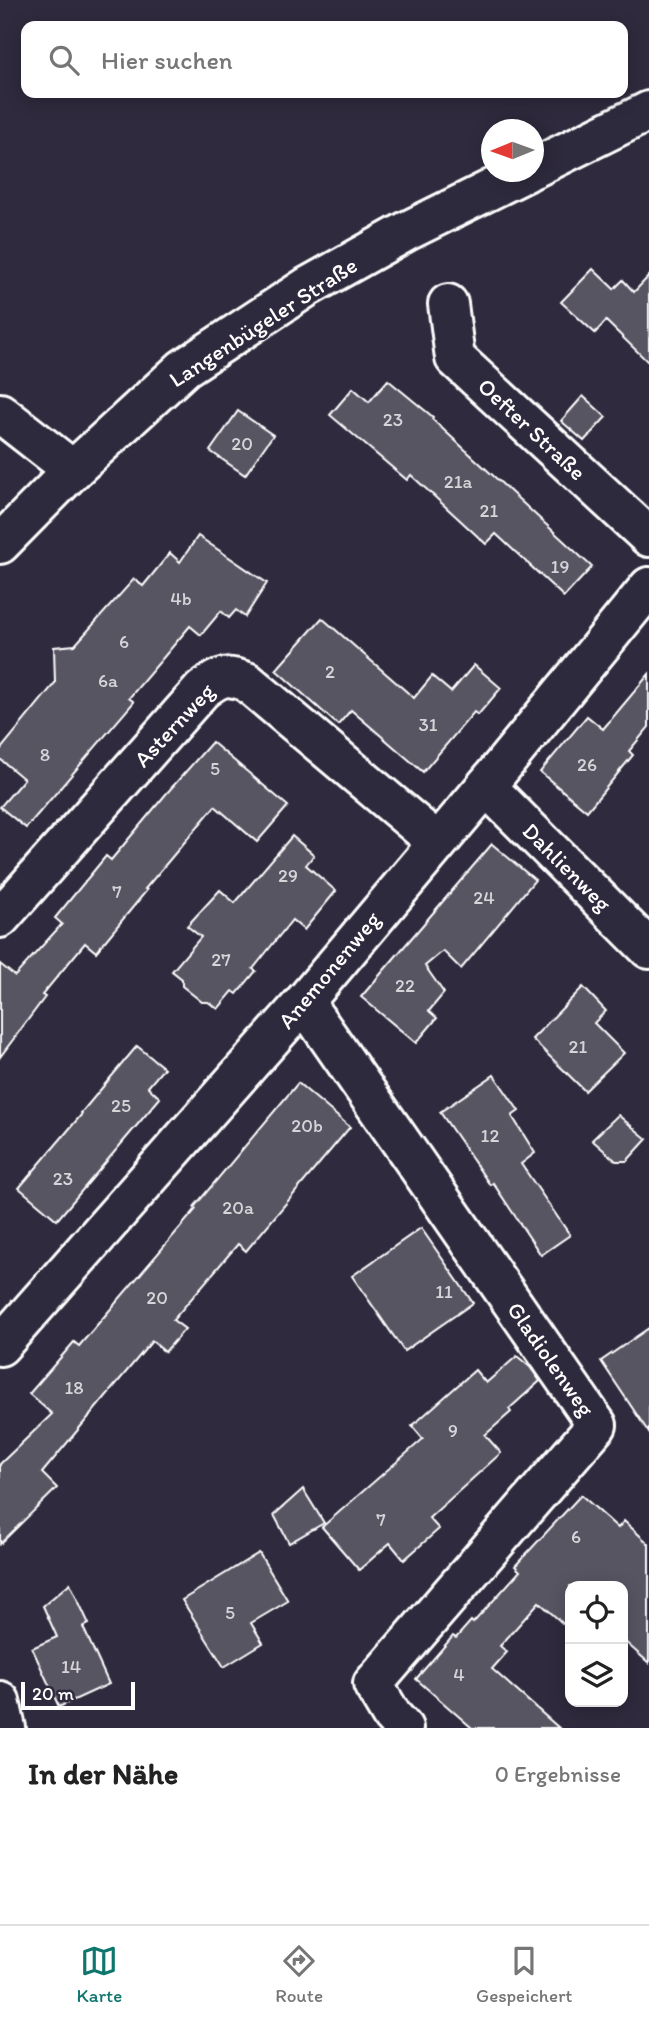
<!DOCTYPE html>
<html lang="de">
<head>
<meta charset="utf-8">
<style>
  :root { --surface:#fff; --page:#f6f6f6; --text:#222; --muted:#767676; --line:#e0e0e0; --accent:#0f766e }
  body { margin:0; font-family:Itim,sans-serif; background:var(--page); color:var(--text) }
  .controls { position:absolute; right:21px; bottom:21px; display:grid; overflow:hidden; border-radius:14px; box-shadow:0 4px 18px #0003 }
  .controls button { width:63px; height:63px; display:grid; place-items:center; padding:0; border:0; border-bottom:2px solid var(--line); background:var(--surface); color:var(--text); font:35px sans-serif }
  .compass { position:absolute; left:481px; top:119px; width:63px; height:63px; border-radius:50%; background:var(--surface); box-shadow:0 4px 18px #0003; rotate:269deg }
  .scale { position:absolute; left:21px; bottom:18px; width:114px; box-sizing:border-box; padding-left:7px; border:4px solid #fff; border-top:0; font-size:19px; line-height:24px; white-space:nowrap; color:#fff; -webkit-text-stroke:5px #2f2a3d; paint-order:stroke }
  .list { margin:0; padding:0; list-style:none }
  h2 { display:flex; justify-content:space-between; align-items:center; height:91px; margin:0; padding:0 28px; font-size:30px }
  h2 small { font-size:23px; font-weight:400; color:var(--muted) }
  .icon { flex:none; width:38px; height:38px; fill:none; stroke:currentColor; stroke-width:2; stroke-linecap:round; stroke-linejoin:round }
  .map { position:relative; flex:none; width:649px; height:1728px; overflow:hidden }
  .search { position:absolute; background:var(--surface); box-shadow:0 4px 18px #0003; left:21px; right:21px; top:21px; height:77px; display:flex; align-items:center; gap:18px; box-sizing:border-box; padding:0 24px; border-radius:14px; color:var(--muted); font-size:26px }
  .sheet { height:196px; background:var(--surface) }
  nav { display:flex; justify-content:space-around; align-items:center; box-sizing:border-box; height:98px; border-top:2px solid var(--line); background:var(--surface); font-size:19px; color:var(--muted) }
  nav a { display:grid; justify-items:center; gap:4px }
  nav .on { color:var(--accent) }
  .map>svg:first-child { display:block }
  .building { fill:#595564; stroke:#fff; stroke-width:2 }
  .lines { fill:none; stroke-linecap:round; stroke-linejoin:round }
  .street-casing { stroke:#fff; stroke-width:44 }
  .secondary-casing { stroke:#fff; stroke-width:44 }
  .street { stroke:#2f2a3d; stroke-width:38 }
  .secondary { stroke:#2f2a3d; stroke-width:38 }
  .labels { text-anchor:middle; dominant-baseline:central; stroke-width:5; stroke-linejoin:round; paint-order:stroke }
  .number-label { font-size:19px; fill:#d6d4d8 }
  .street-label { font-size:23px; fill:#fff; stroke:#2f2a3d }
</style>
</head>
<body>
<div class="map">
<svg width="649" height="1728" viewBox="0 0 649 1728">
  <rect width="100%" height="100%" fill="#2f2a3d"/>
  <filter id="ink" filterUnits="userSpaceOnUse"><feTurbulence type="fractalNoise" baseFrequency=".0143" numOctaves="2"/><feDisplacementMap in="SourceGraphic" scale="14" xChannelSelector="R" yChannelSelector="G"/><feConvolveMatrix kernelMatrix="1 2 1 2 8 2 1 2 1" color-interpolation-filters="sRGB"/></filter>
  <g filter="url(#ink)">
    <g class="building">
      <polygon points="593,269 614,289 623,280 634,292 649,276 649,363 606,321 595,333 561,302"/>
      <polygon points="388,380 433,417 432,419 592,567 564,597 496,534 486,544 411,475 407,480 330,415 353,388 369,402"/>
      <polygon points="583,396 606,417 584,441 561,421"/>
      <polygon points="238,411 273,435 245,475 210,451"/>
      <polygon points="198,536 267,583 245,617 236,610 229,618 221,611 201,635 190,626 129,698 134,702 26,828 0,807 24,779 0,759 0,750 55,683 54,647 75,645 134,579 143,586 170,553 180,562"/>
      <polygon points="322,618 414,698 432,676 451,692 474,665 501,688 478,715 474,712 423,772 351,710 338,725 276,670"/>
      <polygon points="649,674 649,727 629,751 633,755 587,811 540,772 587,716 603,729"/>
      <polygon points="212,742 288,806 257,842 215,806 145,889 147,890 96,952 85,943 42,995 45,997 0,1057 0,964 15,976 62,924 55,918 106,856 111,860 166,794"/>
      <polygon points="292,836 314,855 306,865 336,891 304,930 292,920 253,969 256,971 237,994 233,991 218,1009 208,1002 202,1002 182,986 182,979 172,971 201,937 187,926 220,890 235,903"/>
      <polygon points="492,844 535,880 461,969 443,951 425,966 444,993 429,1011 437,1018 416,1043 361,997"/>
      <polygon points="583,987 606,1011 594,1023 624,1053 585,1091 532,1039"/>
      <polygon points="137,1046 164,1068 148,1087 160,1098 57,1220 19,1188 82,1114 81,1113"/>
      <polygon points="494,1075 519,1111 512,1116 535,1153 521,1164 570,1235 541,1255 493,1183 490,1185 440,1112"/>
      <polygon points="298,1083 350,1127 246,1251 238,1244 173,1320 185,1329 165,1352 152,1341 42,1473 57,1488 0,1544 0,1464 52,1414 29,1394 74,1342 79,1346 196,1209 194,1207"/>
      <polygon points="618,1115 647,1139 627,1161 616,1161 592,1140"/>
      <polygon points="421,1228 473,1303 404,1351 352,1276"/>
      <polygon points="649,1328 649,1433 601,1361"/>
      <polygon points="517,1356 530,1367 540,1381 509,1409 511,1412 485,1435 501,1453 429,1518 439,1529 404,1560 390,1543 359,1570 322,1527 423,1439 412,1426 475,1370 486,1383"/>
      <polygon points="303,1489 324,1523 289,1543 274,1515"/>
      <polygon points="581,1495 618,1528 624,1521 649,1544 649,1663 623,1640 623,1586 570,1586 570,1630 539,1602 500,1646 507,1652 492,1669 559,1728 472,1728 416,1679 453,1636 456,1638 471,1621 473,1623 520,1571 515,1566"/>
      <polygon points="259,1553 288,1601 251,1623 263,1643 224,1667 182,1600"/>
      <polygon points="70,1583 89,1624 83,1627 109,1684 59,1707 32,1648 57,1637 43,1606"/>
    </g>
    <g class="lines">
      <defs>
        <g id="street">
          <polyline points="448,304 455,358 649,537"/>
          <polyline points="0,413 73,470"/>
          <polyline points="486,786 649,949"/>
          <path d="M0 918 202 690C220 676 226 674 247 682L437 842"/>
          <polyline points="304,1002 597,1425 373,1684 392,1716 403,1728"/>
          <polyline points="0,1346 304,1002 486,786 649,587"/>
          <polyline points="0,1701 6,1728"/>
        </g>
        <g id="secondary">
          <polyline points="534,168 649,111"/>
          <polyline points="0,544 73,470 184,368 307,287 407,231 526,172"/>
        </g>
      </defs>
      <use href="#street" class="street-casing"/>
      <use href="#secondary" class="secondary-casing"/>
      <use href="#street" class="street"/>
      <use href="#secondary" class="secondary"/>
    </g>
  </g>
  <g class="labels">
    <g class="number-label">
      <text x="393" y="419">23</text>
      <text x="242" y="443">20</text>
      <text x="458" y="481">21a</text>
      <text x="489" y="510">21</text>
      <text x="560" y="566">19</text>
      <text x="181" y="598">4b</text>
      <text x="124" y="641">6</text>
      <text x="330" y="671">2</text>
      <text x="108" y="680">6a</text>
      <text x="428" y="724">31</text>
      <text x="45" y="754">8</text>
      <text x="587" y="764">26</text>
      <text x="215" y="768">5</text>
      <text x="288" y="875">29</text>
      <text x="117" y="891">7</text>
      <text x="484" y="897">24</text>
      <text x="221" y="959">27</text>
      <text x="405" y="985">22</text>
      <text x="578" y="1046">21</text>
      <text x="121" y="1105">25</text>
      <text x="307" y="1125">20b</text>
      <text x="490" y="1135">12</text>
      <text x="63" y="1178">23</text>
      <text x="238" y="1207">20a</text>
      <text x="444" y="1291">11</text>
      <text x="157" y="1297">20</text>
      <text x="74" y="1387">18</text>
      <text x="453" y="1430">9</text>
      <text x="381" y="1519">7</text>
      <text x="576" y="1536">6</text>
      <text x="230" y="1612">5</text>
      <text x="71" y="1666">14</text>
      <text x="459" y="1674">4</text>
    </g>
    <g class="street-label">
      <text transform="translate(263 322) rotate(-33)">Langenbügeler Straße</text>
      <text transform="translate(532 429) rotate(43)">Oefter Straße</text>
      <text transform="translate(174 725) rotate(-47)">Asternweg</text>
      <text transform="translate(567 867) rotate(45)">Dahlienweg</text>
      <text transform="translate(329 970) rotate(-50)">Anemonenweg</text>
      <text transform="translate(551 1359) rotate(55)">Gladiolenweg</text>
    </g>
  </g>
</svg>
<div class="controls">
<button><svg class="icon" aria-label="locate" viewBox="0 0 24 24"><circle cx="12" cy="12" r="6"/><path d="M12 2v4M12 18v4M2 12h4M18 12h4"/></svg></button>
<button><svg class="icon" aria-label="layers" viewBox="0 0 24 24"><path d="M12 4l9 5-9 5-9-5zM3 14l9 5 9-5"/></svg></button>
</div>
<svg class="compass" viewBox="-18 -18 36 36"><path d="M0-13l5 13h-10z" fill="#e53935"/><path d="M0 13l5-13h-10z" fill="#767676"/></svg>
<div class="scale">20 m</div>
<div class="search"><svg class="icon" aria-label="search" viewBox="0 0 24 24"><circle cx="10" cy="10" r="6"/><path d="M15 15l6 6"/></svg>Hier suchen</div>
</div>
<section class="sheet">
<h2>In der Nähe<small>0 Ergebnisse</small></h2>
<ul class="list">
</ul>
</section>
<nav>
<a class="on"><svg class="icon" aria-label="map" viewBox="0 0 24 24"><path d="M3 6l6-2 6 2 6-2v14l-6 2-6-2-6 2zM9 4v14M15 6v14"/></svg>Karte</a>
<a><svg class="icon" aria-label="directions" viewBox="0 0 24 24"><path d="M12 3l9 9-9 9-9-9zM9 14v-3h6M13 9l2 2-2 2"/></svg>Route</a>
<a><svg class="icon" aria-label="saved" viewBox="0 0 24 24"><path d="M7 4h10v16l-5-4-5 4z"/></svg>Gespeichert</a>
</nav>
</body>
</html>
